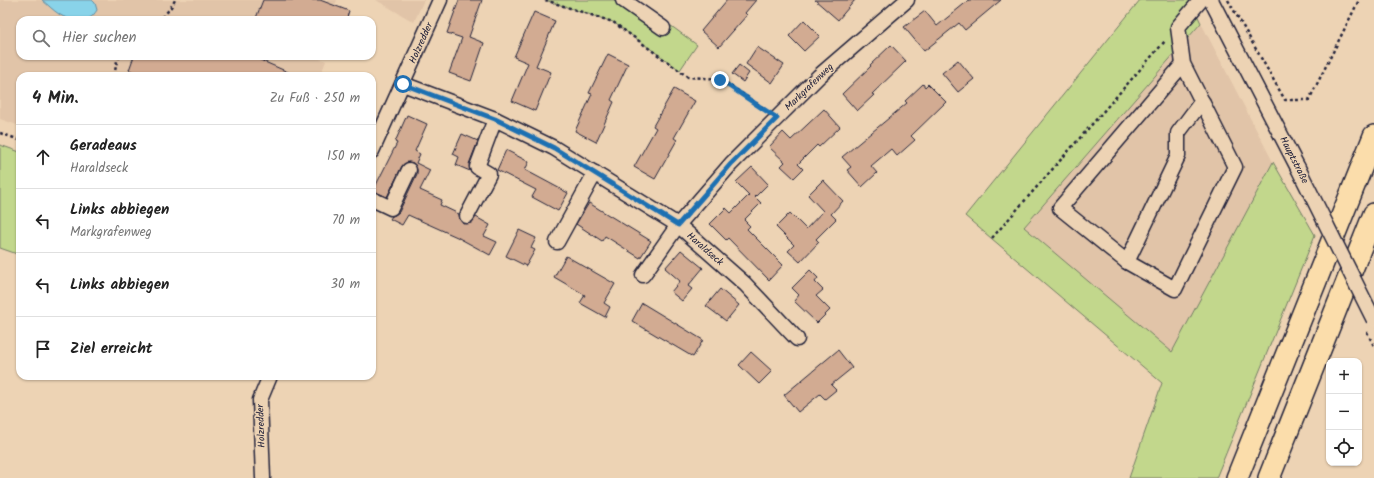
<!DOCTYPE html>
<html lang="de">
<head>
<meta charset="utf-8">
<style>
  :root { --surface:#fff; --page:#f6f6f6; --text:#222; --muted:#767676; --line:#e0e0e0 }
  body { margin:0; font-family:Kalam,sans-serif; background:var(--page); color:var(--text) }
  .controls { position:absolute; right:12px; bottom:12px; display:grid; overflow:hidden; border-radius:8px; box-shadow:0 1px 3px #0004 }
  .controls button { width:36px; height:36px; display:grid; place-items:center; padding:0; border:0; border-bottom:1px solid var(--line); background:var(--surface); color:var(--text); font:20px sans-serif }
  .stop { position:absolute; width:12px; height:12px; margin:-9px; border:3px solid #1f6fb2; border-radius:50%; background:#fff }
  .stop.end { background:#1f6fb2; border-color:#fff; box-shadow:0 1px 4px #0008 }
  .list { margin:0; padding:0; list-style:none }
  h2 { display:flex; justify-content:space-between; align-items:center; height:52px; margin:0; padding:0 16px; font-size:17px }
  h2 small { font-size:13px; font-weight:400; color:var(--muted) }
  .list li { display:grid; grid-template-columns:26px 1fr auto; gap:12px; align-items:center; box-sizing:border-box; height:64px; padding:0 16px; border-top:1px solid var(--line) }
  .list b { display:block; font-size:15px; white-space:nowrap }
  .list p { margin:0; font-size:13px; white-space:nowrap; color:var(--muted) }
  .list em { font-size:13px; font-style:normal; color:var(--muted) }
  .icon { flex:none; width:22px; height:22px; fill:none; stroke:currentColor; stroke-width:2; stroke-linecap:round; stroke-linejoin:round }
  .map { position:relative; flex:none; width:1374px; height:478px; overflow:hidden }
  .search { position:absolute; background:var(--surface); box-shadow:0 1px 3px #0004; left:16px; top:16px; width:360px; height:44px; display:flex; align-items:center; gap:10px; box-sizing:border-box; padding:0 14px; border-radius:12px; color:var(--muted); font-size:15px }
  .panel { position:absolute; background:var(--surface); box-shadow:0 1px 3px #0004; left:16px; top:72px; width:360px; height:308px; border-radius:12px }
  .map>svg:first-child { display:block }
  .built { fill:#e1c4a8 }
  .green { fill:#c2d78c; stroke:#727c64 }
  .water { fill:#89d3e9; stroke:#608ca3 }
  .building { fill:#d2ab92; stroke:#22223b }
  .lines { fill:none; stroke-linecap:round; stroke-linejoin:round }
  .minor-casing { stroke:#22223b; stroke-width:17 }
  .highway-casing { stroke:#22223b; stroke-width:24 }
  .path { stroke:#22223b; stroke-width:2.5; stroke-dasharray:3 3; stroke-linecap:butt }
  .minor { stroke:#edd3b4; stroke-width:14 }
  .highway { stroke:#fbddab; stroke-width:21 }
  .minor-bridge-casing { stroke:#22223b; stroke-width:17; stroke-linecap:butt }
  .path-bridge { stroke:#22223b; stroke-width:2.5; stroke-dasharray:3 3; stroke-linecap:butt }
  .minor-bridge { stroke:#edd3b4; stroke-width:14 }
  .route { stroke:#1f6fb2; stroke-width:5 }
  .labels { text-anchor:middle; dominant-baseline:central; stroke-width:3; stroke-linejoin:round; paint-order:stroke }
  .street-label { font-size:10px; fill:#22223b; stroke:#edd3b4 }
</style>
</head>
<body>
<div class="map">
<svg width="1374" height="478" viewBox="0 0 1374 478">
  <rect width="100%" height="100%" fill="#edd3b4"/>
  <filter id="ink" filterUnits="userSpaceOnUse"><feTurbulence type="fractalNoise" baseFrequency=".025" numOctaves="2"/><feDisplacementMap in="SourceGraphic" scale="8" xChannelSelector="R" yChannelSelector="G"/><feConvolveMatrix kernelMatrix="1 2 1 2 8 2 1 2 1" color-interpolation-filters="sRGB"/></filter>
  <g filter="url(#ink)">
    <g class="built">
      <polygon points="0,0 337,0 330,20 20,20 20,56 318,56 317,58 326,61 320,76 20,76 20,126 0,119"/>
      <polygon points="376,0 424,0 414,22"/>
      <polygon points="1201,23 1273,162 1172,353 1024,227"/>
    </g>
    <g class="green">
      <polygon points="545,0 636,0 697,45 680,70 613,22"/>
      <polygon points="1140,0 1190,0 1201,23 1024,227 1172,352 1273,162 1315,235 1216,478 1129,478 1162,383 965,216"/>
      <polygon points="0,145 20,152 20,255 0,248"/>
    </g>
    <path class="water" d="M42 0H92L95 3 97 10C92 18 88 20 79 20 62 20 55 11 42 0Z"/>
    <g class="building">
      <polygon points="263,0 320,0 349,11 346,20 262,20 256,18"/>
      <polygon points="459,0 482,0 469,37 484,43 471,81 449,73 462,38 447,33"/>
      <polygon points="727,0 756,0 745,13 747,15 719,47 701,31"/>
      <polygon points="815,0 855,0 838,20"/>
      <polygon points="969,0 1001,0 965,30 959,23 924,51 904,27 925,11 937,26"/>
      <polygon points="534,12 555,21 536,66 551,72 535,111 512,101 528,63 514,57"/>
      <polygon points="804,20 820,36 804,51 789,36"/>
      <polygon points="891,45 906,61 872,94 874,95 857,111 842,94 871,66 870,65"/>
      <polygon points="757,47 784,65 772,83 746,64"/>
      <polygon points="608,54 628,64 611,100 614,102 596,142 575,131 592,94 589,93"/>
      <polygon points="134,56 251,56 297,76 145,76 129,70"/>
      <polygon points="958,60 974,79 958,92 942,73"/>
      <polygon points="739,65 749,73 743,82 732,74"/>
      <polygon points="923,84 925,87 928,84 946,102 911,136 915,140 897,156 891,149 871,166 877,173 862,187 847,170 851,167 842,157 907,103 905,101"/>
      <polygon points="674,89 695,101 674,138 677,140 655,179 634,167 656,128 653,126"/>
      <polygon points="824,109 840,127 819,147 817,145 798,164 803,169 794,178 781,166 785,162 769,147 783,132 791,140"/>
      <polygon points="407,115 427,124 415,151 420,154 416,163 430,170 420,190 442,200 440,205 459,214 460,220 463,224 471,223 476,217 490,225 484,236 497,242 490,255 457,237 408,215 402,225 390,219 392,216 395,215 399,212 417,174 417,169 413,163 408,162 402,166 387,197 373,191 397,143 395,142"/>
      <polygon points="462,134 478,141 469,164 470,171 456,165 459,157 453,154"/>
      <polygon points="506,150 529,162 525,170 568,193 558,211 532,197 536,190 497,170"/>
      <polygon points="752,167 768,184 755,197 761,203 744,220 750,226 747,229 783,265 769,280 728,238 726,240 710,224 726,208 731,213 749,195 736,182"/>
      <polygon points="823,180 843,201 831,214 836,219 816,239 819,242 800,262 788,251 794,245 776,227 790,213 806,229 823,211 808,195"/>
      <polygon points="589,203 651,241 640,258 605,236 602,241 576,224"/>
      <polygon points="519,230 536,238 531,248 535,250 526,266 506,256"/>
      <polygon points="681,250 703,268 688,286 692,289 682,301 671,292 680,281 665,268"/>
      <polygon points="566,256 615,284 604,303 610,307 605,317 580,303 585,295 554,277"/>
      <polygon points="810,270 818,278 815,282 823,290 816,296 830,310 817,323 794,301 799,295 792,288"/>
      <polygon points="720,289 739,305 726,321 706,306"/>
      <polygon points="642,303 703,340 693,357 632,321"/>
      <polygon points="838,350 852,368 831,385 836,390 825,399 820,394 798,412 784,395"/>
      <polygon points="751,352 772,371 759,384 739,365"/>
    </g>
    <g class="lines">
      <defs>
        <g id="minor">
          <polyline points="623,0 663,28"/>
          <polyline points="1211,0 1298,168"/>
          <polyline points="1183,64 1060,208 1127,262 1175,289 1235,167 1183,64 1178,27 1201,0"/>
          <polyline points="403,84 495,119 554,148 678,225 745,284 797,339"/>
          <polyline points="372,151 440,0"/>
          <polyline points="372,199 391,208 409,170"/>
          <polyline points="467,216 489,174 477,167 495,119"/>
          <polyline points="557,242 595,173"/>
          <polyline points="1127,262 1178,156 1178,133 1202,101"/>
          <polyline points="643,275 678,225 731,164 819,76 907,0"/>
          <polyline points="263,478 260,400 270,376"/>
        </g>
        <g id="highway">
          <polyline points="1237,478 1374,136"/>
          <polyline points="1269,478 1374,214"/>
        </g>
      </defs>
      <use href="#minor" class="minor-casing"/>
      <use href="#highway" class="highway-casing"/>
      <g class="path">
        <polyline points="545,0 613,22 688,77 720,79 766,110"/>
        <polyline points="1228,0 1285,100 1309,100 1359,0"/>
        <path d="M157 20C165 16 171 8 175 0"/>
        <polyline points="114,76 117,61 120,56"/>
        <polyline points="0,133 20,140"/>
        <polyline points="992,238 1166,40"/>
      </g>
      <use href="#minor" class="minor"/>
      <use href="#highway" class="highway"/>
      <defs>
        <polyline id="minor-bridge" points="1298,168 1374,320"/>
      </defs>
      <use href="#minor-bridge" class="minor-bridge-casing"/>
      <polyline class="path-bridge" points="1367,332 1374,346"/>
      <use href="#minor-bridge" class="minor-bridge"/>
    </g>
  </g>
  <g class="lines" filter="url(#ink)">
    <polyline class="route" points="403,84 495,119 554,148 678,225 731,164 777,118 720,80"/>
  </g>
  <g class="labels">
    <g class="street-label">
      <text transform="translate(421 43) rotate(-66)">Holzredder</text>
      <text transform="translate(809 87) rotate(-44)">Markgrafenweg</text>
      <text transform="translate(1294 160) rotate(63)">Hauptstraße</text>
      <text transform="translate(705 249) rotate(41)">Haraldseck</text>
      <text transform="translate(261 426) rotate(-92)">Holzredder</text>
    </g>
  </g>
</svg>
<div class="controls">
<button>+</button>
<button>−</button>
<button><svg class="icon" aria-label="locate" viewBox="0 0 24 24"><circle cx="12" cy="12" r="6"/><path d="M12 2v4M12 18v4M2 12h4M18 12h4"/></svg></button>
</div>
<div class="stop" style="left:403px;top:84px"></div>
<div class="stop end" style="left:720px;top:80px"></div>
<div class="search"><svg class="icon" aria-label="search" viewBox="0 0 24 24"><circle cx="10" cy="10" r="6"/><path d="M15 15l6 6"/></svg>Hier suchen</div>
<section class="panel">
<h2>4 Min.<small>Zu Fuß · 250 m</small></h2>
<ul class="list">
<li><svg class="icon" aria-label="ahead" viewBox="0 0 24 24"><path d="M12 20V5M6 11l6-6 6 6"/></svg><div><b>Geradeaus</b><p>Haraldseck</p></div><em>150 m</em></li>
<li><svg class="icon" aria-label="left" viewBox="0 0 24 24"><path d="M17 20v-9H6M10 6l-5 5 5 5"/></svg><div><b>Links abbiegen</b><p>Markgrafenweg</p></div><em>70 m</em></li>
<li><svg class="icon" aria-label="left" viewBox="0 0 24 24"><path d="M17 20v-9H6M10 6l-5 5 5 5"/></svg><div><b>Links abbiegen</b></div><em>30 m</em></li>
<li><svg class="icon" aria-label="arrive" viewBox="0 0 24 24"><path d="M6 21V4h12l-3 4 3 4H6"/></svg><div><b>Ziel erreicht</b></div></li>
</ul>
</section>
</div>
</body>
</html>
